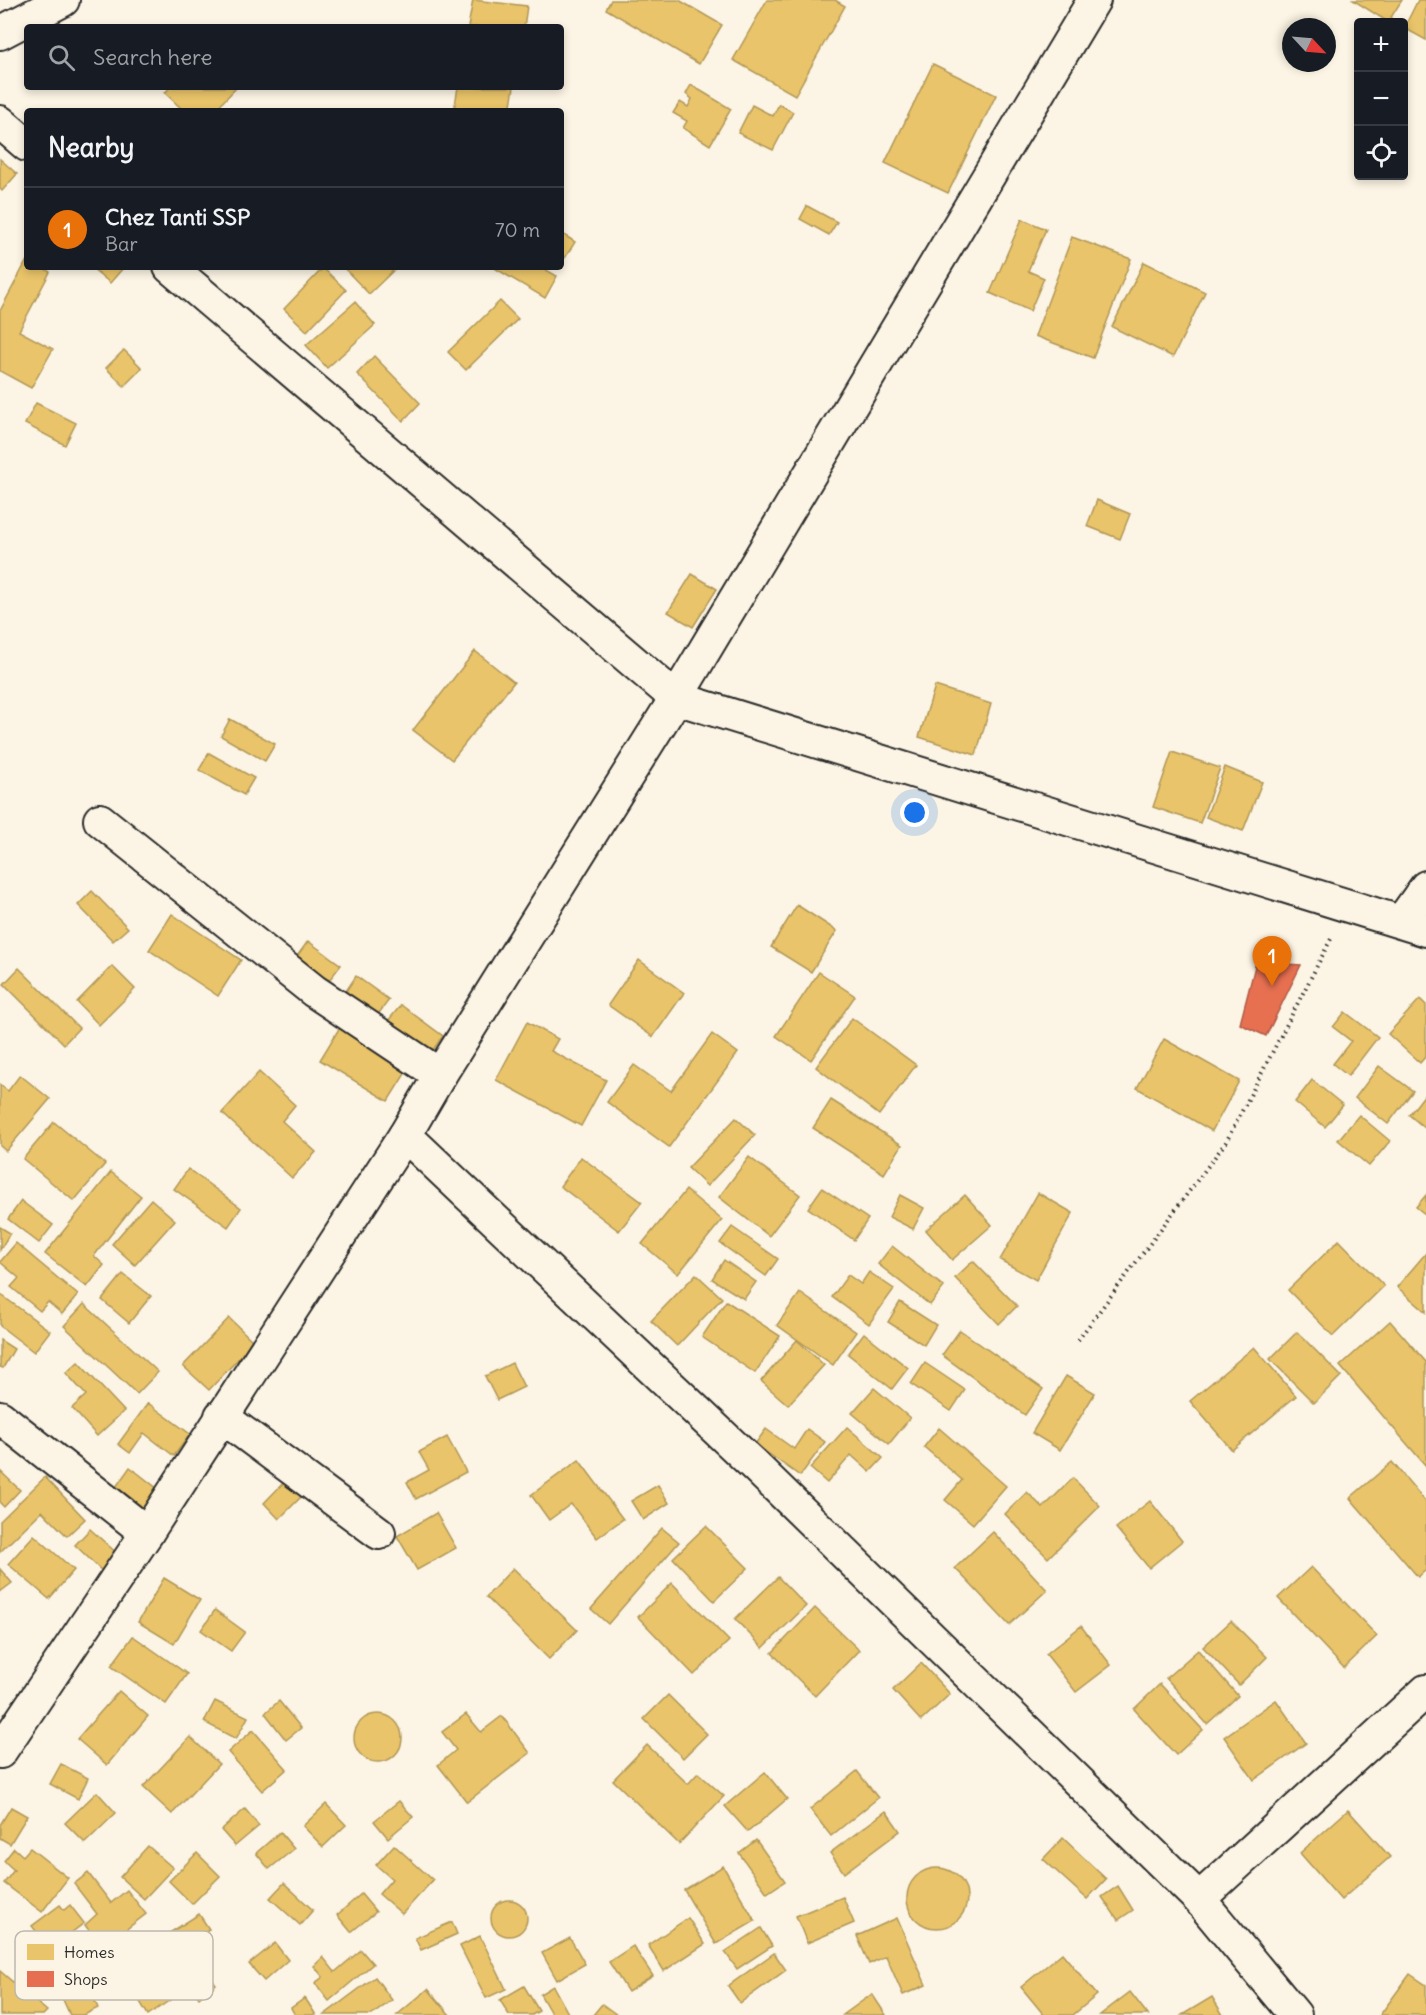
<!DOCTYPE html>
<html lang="en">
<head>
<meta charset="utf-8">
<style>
  :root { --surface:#171b24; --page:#242831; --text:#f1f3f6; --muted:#9ea1a6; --line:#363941; --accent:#d1495b }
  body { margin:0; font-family:Delius,sans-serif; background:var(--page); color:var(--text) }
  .controls { position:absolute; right:18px; top:18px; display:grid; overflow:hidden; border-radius:6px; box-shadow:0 3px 9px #0003 }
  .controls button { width:54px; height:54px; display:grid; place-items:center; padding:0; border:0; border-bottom:2px solid var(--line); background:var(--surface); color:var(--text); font:30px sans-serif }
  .compass { position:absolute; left:1282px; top:18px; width:54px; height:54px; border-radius:50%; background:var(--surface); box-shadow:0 3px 9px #0003; rotate:116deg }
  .you { position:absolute; left:915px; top:813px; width:21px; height:21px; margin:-15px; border:4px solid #fff; border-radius:50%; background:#1a73e8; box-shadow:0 0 0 9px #1a73e833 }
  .badge { display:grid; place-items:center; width:39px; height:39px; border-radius:50%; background:var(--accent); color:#fff; font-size:20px; font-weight:700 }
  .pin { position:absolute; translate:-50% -50px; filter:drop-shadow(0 2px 3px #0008) }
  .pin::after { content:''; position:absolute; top:32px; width:21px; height:18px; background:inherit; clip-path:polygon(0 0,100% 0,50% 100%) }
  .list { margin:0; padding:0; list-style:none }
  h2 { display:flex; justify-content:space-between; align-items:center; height:78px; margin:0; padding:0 24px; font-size:26px }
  h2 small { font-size:20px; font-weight:400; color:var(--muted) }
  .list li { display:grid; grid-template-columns:39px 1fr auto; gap:18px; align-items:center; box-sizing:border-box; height:84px; padding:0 24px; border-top:2px solid var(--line) }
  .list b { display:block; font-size:22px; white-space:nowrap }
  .list p { margin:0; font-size:20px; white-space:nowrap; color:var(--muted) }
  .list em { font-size:20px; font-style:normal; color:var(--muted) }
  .icon { flex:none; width:33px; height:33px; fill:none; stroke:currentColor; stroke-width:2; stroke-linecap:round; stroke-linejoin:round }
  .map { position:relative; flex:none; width:1426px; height:2015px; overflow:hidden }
  .search { position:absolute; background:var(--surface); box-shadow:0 3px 9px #0003; left:24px; top:24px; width:540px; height:66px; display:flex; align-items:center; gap:15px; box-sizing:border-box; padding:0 21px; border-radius:6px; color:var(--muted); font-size:22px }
  .panel { position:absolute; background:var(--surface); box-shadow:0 3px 9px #0003; left:24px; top:108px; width:540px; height:162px; border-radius:6px }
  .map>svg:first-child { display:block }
  .homes { fill:#e9c46a; stroke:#b09657; stroke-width:1.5 }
  .shops { fill:#e76f51; stroke:#af5b46; stroke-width:1.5 }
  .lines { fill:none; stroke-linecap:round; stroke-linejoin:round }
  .minor-casing { stroke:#2b2b2b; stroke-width:36 }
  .path { stroke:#2b2b2b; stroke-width:4; stroke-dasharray:1.5 4.5; stroke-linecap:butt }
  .minor { stroke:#fcf5e5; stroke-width:32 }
  .key { fill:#fcf5e5; stroke:#bdb8ad; stroke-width:1.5 }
  .key-label { font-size:16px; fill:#2b2b2b }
</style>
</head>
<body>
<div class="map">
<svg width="1426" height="2015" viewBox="0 0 1426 2015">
  <rect width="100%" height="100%" fill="#fcf5e5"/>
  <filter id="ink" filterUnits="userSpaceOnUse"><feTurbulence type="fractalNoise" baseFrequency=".0167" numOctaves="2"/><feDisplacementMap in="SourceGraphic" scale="12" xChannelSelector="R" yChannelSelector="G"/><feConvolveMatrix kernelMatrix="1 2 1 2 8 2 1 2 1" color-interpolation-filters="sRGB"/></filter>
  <g filter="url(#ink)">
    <g class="homes">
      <polygon points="473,0 527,6 524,27 468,27"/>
      <polygon points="611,0 679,0 722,25 699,64 606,9"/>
      <polygon points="767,0 835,0 845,6 795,95 733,60"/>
      <polygon points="1353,0 1402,0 1388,22"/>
      <polygon points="1418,0 1426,0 1426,40 1404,28"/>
      <polygon points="933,64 996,95 948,193 885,163"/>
      <polygon points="691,85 731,109 710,145 683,128 687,121 673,113 680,102 688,107 692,99 686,94"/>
      <polygon points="170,87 237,87 214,111 184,111 165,93"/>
      <polygon points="458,87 514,87 510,111 454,111"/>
      <polygon points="779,104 793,112 773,150 738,133 752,105 773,116"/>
      <polygon points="0,159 17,174 2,191 0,189"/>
      <polygon points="807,206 837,222 829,235 800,219"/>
      <polygon points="1022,219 1046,229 1028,271 1044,278 1030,311 990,293"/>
      <polygon points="561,233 575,242 565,258 561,255"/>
      <polygon points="1072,237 1131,259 1093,358 1035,336"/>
      <polygon points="27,260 27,267 42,267 50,272 19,331 53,349 31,388 0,371 0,311"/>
      <polygon points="1144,262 1205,292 1173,357 1112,327"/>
      <polygon points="91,267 122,267 123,268 110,283"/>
      <polygon points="343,267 397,267 369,294"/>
      <polygon points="493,267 541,267 557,276 545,298"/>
      <polygon points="323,268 346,290 307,331 284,309"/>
      <polygon points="500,301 518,319 466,370 448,352"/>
      <polygon points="355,302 375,325 327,368 306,345"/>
      <polygon points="124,350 142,368 124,386 106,368"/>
      <polygon points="374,356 420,403 403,421 357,374"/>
      <polygon points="36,403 76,423 65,445 25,424"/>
      <polygon points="1097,500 1130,514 1120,539 1087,526"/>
      <polygon points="692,574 717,589 693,627 668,612"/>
      <polygon points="475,651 514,682 452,760 413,730"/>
      <polygon points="935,686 991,704 976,755 919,737"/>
      <polygon points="230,719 275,744 265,761 221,736"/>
      <polygon points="1172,752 1220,768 1200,823 1153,807"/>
      <polygon points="209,753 254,778 244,795 199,770"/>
      <polygon points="1225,767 1262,782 1243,831 1206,817"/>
      <polygon points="92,891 128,928 113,941 78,905"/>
      <polygon points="797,905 837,931 811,972 771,947"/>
      <polygon points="172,914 241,960 218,996 149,950"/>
      <polygon points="308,941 341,965 327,983 295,959"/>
      <polygon points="639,960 684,993 653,1037 608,1005"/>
      <polygon points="112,966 135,989 99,1025 77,1002"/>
      <polygon points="19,968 79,1028 64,1044 4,984"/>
      <polygon points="819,972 855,996 811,1060 776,1036"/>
      <polygon points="356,976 389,1000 376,1017 344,994"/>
      <polygon points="1420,999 1426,1005 1426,1056 1420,1063 1388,1034"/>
      <polygon points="401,1005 443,1036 430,1054 387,1022"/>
      <polygon points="1345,1012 1378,1037 1348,1076 1333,1064 1351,1041 1333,1027"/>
      <polygon points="852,1018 916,1065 879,1115 816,1067"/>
      <polygon points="527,1022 558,1039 551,1051 606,1080 581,1126 496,1080"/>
      <polygon points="340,1027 408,1069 388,1101 320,1060"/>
      <polygon points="712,1034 738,1053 669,1147 607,1102 634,1065 671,1091"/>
      <polygon points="1164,1039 1239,1081 1212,1131 1137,1088"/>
      <polygon points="1379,1066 1413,1091 1388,1124 1355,1098"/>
      <polygon points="259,1072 295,1105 282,1121 316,1152 292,1178 222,1113"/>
      <polygon points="20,1075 50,1099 6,1151 0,1146 0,1085 8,1091"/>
      <polygon points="1312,1080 1343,1105 1325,1127 1295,1102"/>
      <polygon points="1426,1093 1426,1129 1409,1115"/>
      <polygon points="831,1100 902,1145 884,1174 813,1128"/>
      <polygon points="1359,1115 1390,1141 1369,1166 1338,1140"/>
      <polygon points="736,1118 755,1135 707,1186 688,1168"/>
      <polygon points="54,1122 105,1164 74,1201 23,1159"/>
      <polygon points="581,1157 642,1202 619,1231 560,1186"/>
      <polygon points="749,1157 800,1195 769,1236 719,1197"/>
      <polygon points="188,1169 241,1208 228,1227 174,1189"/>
      <polygon points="111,1172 141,1196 94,1256 104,1265 87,1287 45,1254"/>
      <polygon points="822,1188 868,1219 854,1240 808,1208"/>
      <polygon points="686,1190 722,1220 678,1274 642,1244"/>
      <polygon points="1038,1193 1073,1213 1036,1280 1000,1260"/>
      <polygon points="900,1195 924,1208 913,1229 889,1217"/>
      <polygon points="965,1195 992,1225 952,1260 926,1230"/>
      <polygon points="1426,1195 1426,1215 1416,1207"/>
      <polygon points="151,1199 175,1220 135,1265 112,1244"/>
      <polygon points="21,1201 53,1225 39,1243 8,1219"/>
      <polygon points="0,1227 10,1233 0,1250"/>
      <polygon points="732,1227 778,1259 766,1276 720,1243"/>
      <polygon points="1339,1240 1384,1286 1333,1336 1288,1290"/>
      <polygon points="16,1243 78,1295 62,1314 48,1302 40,1311 11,1287 19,1278 0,1262"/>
      <polygon points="892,1246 944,1287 930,1305 878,1264"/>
      <polygon points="1426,1253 1426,1312 1397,1287"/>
      <polygon points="724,1260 756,1282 744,1299 712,1279"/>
      <polygon points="973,1261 1017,1306 999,1324 955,1278"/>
      <polygon points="869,1272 894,1289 869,1324 832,1297 848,1275 861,1284"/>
      <polygon points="123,1274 151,1296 129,1323 102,1300"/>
      <polygon points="696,1274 722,1298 677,1346 651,1321"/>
      <polygon points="800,1293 856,1332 833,1365 777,1325"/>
      <polygon points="0,1294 50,1331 34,1352 0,1326"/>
      <polygon points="726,1301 780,1336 755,1373 702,1337"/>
      <polygon points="900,1302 936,1325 924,1345 888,1322"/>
      <polygon points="84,1304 158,1372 137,1394 64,1326"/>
      <polygon points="229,1318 254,1342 209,1390 183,1366"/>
      <polygon points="1390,1321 1426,1362 1426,1466 1340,1366"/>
      <polygon points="960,1330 1043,1389 1025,1415 942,1355"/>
      <polygon points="1297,1332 1341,1376 1314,1403 1270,1359"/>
      <polygon points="864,1333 908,1368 892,1389 848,1354"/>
      <polygon points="0,1340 14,1349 3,1368 0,1367"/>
      <polygon points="797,1340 824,1365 788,1405 761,1381"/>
      <polygon points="1254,1347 1296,1396 1232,1450 1190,1401"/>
      <polygon points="78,1362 124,1411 97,1436 72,1408 86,1395 66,1373"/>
      <polygon points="512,1363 524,1387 497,1400 485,1376"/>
      <polygon points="925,1363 965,1390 951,1411 911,1384"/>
      <polygon points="1066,1376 1095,1393 1060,1450 1032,1433"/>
      <polygon points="874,1388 910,1418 889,1444 852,1413"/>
      <polygon points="148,1403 190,1434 174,1456 144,1433 130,1453 118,1444"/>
      <polygon points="847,1427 883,1458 870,1472 851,1455 827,1483 810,1468"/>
      <polygon points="939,1428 1006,1486 973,1524 945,1500 962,1480 924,1447"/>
      <polygon points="766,1429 794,1449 807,1429 825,1442 800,1476 755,1444"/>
      <polygon points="447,1437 466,1472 416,1499 407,1482 429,1470 419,1452"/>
      <polygon points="579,1460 623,1519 597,1538 571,1504 549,1520 531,1495"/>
      <polygon points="1392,1462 1426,1502 1426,1570 1418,1577 1350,1498"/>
      <polygon points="130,1467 163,1493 146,1516 113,1491"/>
      <polygon points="0,1471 20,1490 4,1507 0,1503"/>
      <polygon points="45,1477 85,1519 67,1536 42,1511 0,1552 0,1521"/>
      <polygon points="1073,1478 1100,1506 1048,1558 1005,1514 1027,1492 1043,1508"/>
      <polygon points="286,1480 302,1496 279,1519 264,1503"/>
      <polygon points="658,1485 669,1503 643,1520 631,1501"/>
      <polygon points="1150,1501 1182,1541 1149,1568 1116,1528"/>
      <polygon points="436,1513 456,1548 417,1570 397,1536"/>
      <polygon points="706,1526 748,1568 714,1601 673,1558"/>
      <polygon points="662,1528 679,1542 608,1624 591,1609"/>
      <polygon points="90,1529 120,1556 105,1574 75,1545"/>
      <polygon points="993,1532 1047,1590 1009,1625 955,1568"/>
      <polygon points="34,1535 74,1570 49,1599 8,1564"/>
      <polygon points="1311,1567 1377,1636 1344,1668 1278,1598"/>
      <polygon points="513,1568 577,1630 549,1659 486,1597"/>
      <polygon points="0,1569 12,1583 0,1592"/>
      <polygon points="778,1577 806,1606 763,1648 735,1619"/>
      <polygon points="164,1578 200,1600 174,1644 138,1622"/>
      <polygon points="672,1583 729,1641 694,1675 638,1617"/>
      <polygon points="815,1608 859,1650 815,1696 772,1653"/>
      <polygon points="215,1610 245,1632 231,1651 201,1630"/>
      <polygon points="1231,1621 1267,1657 1239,1685 1203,1647"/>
      <polygon points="1081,1626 1111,1665 1076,1692 1046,1654"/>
      <polygon points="133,1636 187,1674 166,1704 111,1666"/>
      <polygon points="1198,1650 1238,1696 1207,1724 1166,1678"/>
      <polygon points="921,1663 950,1694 921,1721 893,1690"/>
      <polygon points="1160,1684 1203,1730 1176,1755 1134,1709"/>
      <polygon points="119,1691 148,1716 107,1765 77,1739"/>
      <polygon points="668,1695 707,1734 683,1758 644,1719"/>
      <polygon points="1276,1700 1306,1743 1254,1780 1224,1737"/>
      <polygon points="215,1701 248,1717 236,1739 204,1722"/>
      <polygon points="279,1701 301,1728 286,1740 265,1713"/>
      <circle cx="378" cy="1738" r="24"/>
      <polygon points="466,1714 481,1732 502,1716 530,1753 467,1802 438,1765 456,1750 442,1732"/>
      <polygon points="253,1730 287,1769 262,1791 228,1752"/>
      <polygon points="190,1737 219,1764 172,1814 143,1787"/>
      <polygon points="647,1745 688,1784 698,1773 724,1796 679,1844 613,1780"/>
      <polygon points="61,1764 88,1778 78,1799 50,1784"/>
      <polygon points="857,1771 878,1798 831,1836 810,1809"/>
      <polygon points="765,1772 787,1799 748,1832 725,1806"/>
      <polygon points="97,1792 116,1813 85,1843 65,1823"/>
      <polygon points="399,1801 413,1817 388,1838 374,1821"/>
      <polygon points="326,1804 346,1825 323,1847 303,1826"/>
      <polygon points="11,1807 27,1816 10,1844 0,1838 0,1825"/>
      <polygon points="245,1809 259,1826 235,1846 221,1830"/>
      <polygon points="1348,1810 1390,1857 1341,1900 1300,1853"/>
      <polygon points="886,1811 900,1831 844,1873 830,1853"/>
      <polygon points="280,1832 294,1849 269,1869 256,1853"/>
      <polygon points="1063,1838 1106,1879 1087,1899 1043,1859"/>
      <polygon points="756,1840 785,1881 767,1893 739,1853"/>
      <polygon points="394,1845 433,1880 402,1914 379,1894 392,1879 376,1865"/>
      <polygon points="148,1846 173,1868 144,1899 120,1877"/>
      <polygon points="14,1848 23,1856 30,1848 68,1878 42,1912 4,1883 14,1870 4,1861"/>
      <polygon points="197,1853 220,1876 192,1904 169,1881"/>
      <polygon points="723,1866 755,1921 716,1944 684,1890"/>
      <circle cx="937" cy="1898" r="30"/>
      <polygon points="88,1873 111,1903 127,1890 146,1914 102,1948 85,1925 97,1914 74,1884"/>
      <polygon points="284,1883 313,1910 300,1925 270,1898"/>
      <polygon points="1118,1886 1133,1910 1118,1920 1102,1897"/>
      <polygon points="361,1894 376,1912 351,1932 337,1915"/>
      <polygon points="843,1897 854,1923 807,1943 796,1916"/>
      <circle cx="509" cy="1918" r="18"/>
      <polygon points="60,1905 64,1910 70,1905 84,1923 50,1949 32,1926"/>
      <polygon points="199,1914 209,1929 167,1956 157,1941"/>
      <polygon points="688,1918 705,1944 664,1971 648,1945"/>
      <polygon points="897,1918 926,1985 903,1995 886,1956 869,1964 857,1936"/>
      <polygon points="452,1922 457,1934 421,1950 415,1938"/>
      <polygon points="761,1928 772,1946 737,1969 725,1952"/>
      <polygon points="480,1936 506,1989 486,1998 460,1946"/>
      <polygon points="570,1938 585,1964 557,1980 542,1953"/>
      <polygon points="275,1943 288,1960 264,1981 249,1964"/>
      <polygon points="69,1945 98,2008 84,2015 70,2015 43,1956"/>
      <polygon points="633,1946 653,1976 628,1992 609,1962"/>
      <polygon points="361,1950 373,1964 329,2001 315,1983 323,1977 314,1966 323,1957 335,1972"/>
      <polygon points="192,1951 216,1984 199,1998 174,1963"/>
      <polygon points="774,1953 786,1970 740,2003 728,1986"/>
      <polygon points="1062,1953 1097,1995 1073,2015 1044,2015 1021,1987"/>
      <polygon points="159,1970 176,1996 148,2015 131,1987"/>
      <polygon points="0,1971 47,2011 43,2015 0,2015"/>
      <polygon points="1410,1974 1426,1985 1426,2015 1380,2015"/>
      <polygon points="375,1977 392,2000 372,2015 324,2015"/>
      <polygon points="524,1986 539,2011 532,2015 509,2015 500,2000"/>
      <polygon points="553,1986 569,2015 552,2015 540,1994"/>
      <polygon points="428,1989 450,2015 397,2015"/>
      <polygon points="1130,1992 1148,2015 1100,2015"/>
      <polygon points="872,1994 886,2015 843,2015"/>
      <polygon points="1212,1997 1223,2015 1182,2015"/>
      <polygon points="305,1998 316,2015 295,2015 291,2008"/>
      <polygon points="602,2004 617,2015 593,2015"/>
    </g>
    <polygon class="shops" points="1256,962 1301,965 1266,1036 1240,1024"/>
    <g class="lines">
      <defs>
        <g id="minor">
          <polyline points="0,33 63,0"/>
          <polyline points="0,122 27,145"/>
          <polyline points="170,267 676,698 1426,930"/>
          <polyline points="100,820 314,991 440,1075"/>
          <polyline points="1401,922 1426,887"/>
          <polyline points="405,1135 756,1467 1199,1899 1295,2015"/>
          <polyline points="221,1416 379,1533"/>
          <polyline points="0,1417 147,1533"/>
          <polyline points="0,1752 147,1533 405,1135 440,1075 676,698 1094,0"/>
          <polyline points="1199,1899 1426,1691"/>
        </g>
      </defs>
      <use href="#minor" class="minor-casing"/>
      <polyline class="path" points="1078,1340 1226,1142 1332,937"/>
      <use href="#minor" class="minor"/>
    </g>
  </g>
  <rect x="15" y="1931" width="198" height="69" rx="9" class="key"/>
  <rect x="27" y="1944" width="27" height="16" fill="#e9c46a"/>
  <rect x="27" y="1971" width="27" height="16" fill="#e76f51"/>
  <g class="key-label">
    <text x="64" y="1958">Homes</text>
    <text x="64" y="1985">Shops</text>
  </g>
</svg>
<div class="controls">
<button>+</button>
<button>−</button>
<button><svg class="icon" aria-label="locate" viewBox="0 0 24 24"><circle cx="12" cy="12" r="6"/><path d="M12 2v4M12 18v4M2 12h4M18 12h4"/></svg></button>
</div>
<svg class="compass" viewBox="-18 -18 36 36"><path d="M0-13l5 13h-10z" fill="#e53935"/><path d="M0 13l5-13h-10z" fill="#9ea1a6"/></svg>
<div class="you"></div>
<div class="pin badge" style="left:1272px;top:986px;background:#e8710a">1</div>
<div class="search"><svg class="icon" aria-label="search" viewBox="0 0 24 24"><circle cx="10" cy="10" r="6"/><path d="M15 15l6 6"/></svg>Search here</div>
<section class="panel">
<h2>Nearby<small></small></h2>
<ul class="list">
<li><span class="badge" style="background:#e8710a">1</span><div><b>Chez Tanti SSP</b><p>Bar</p></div><em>70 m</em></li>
</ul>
</section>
</div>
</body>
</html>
